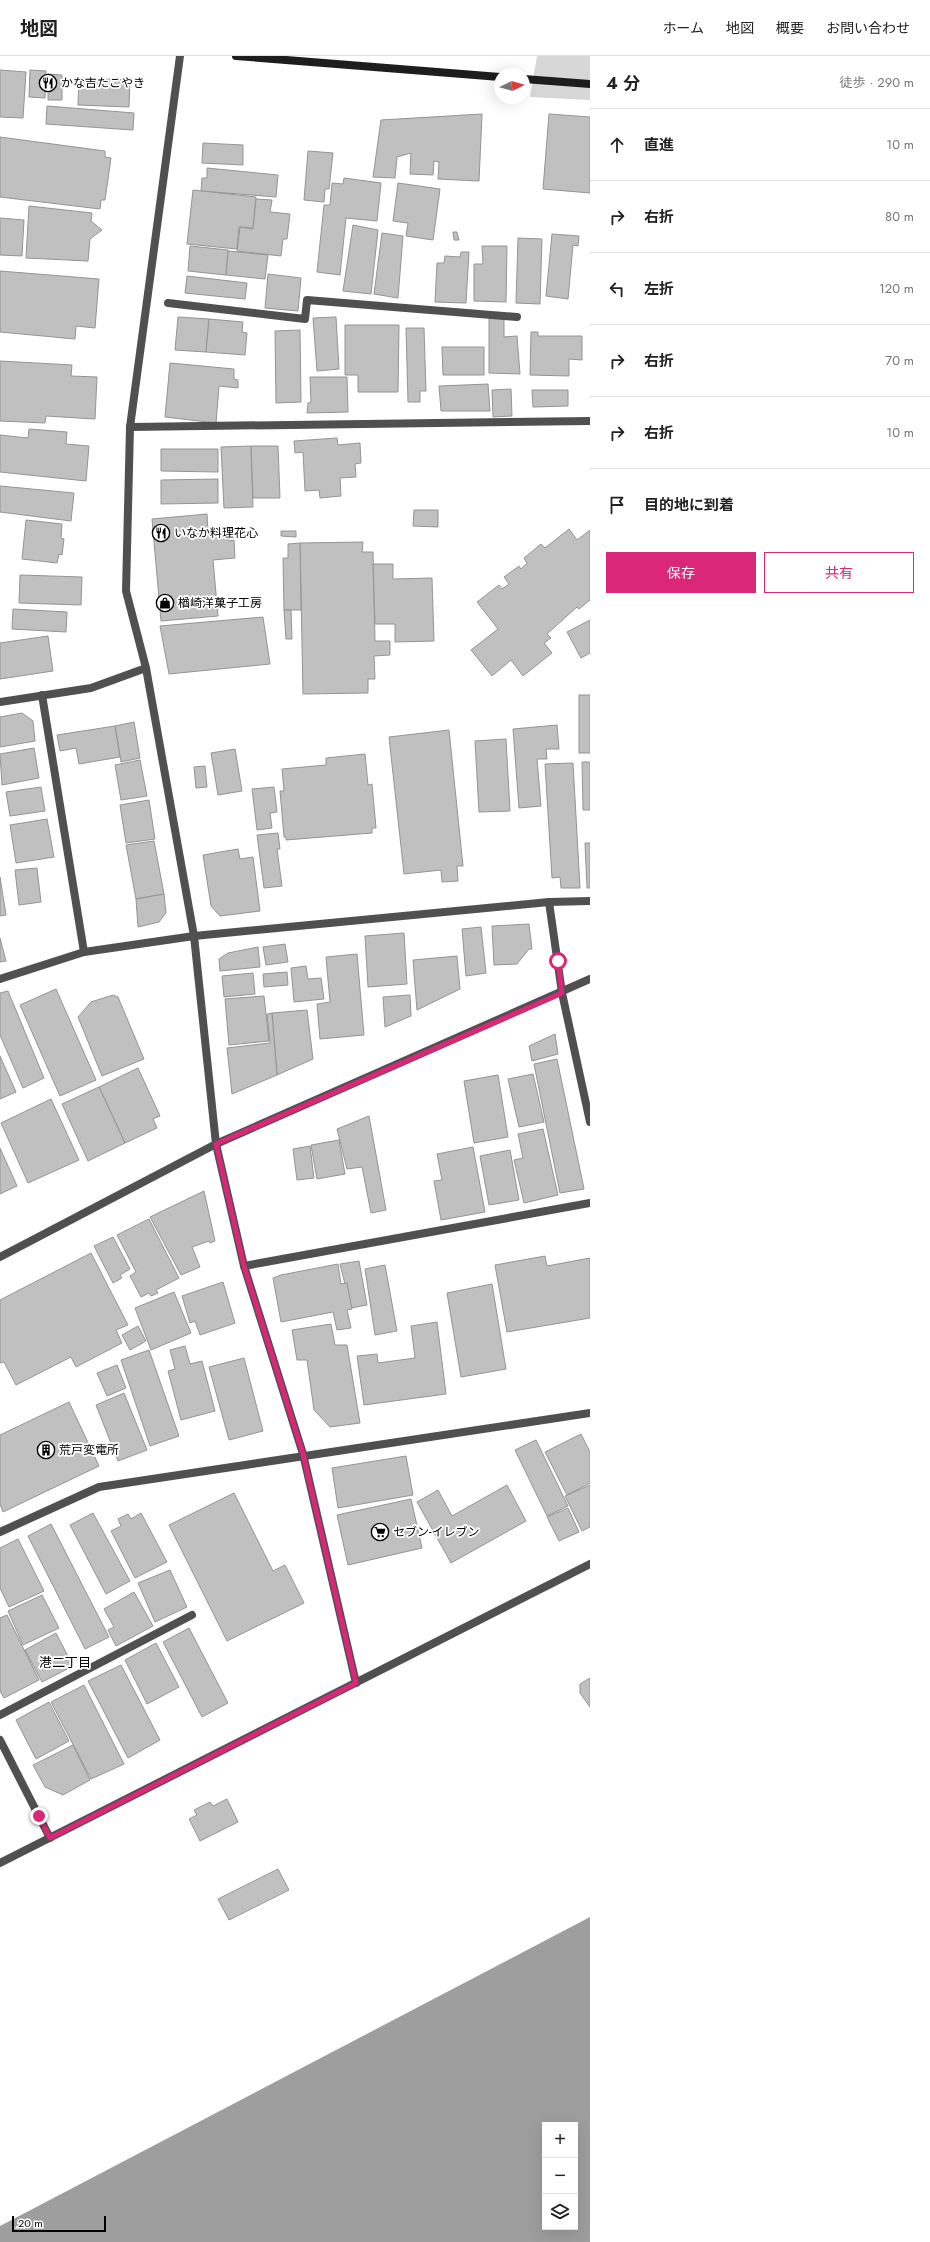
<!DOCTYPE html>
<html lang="ja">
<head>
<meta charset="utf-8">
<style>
  :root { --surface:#fff; --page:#f6f6f6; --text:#222; --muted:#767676; --line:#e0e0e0; --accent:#db2777 }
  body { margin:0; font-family:Jost,"Noto Sans JP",sans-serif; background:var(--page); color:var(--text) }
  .controls { position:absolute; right:12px; bottom:12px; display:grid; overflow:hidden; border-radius:0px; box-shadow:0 4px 16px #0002 }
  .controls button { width:36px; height:36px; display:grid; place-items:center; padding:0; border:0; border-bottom:1px solid var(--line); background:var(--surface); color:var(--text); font:20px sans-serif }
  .compass { position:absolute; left:494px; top:12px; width:36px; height:36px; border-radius:50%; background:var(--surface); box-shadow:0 4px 16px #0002; rotate:85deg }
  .scale { position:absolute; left:12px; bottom:10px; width:94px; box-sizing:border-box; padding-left:4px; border:2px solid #000; border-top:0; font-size:11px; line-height:14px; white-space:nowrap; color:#000; -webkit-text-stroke:3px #fff; paint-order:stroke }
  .stop { position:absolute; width:12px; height:12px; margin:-9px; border:3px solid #db2777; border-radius:50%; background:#fff }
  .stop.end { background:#db2777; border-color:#fff; box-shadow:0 1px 4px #0008 }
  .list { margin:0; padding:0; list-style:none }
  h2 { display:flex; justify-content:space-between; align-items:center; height:52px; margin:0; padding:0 16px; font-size:17px }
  h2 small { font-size:13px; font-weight:400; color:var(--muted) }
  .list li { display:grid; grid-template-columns:26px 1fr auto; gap:12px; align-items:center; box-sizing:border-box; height:72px; padding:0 16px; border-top:1px solid var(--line) }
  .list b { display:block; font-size:15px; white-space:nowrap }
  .list em { font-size:13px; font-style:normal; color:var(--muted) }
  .actions { display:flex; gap:8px; padding:12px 16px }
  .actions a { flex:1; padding:9px 0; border:1px solid var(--accent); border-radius:0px; text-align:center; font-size:14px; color:var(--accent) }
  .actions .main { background:var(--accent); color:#fff }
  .icon { flex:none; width:22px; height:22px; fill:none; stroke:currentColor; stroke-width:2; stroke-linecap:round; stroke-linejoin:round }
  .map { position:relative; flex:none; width:590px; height:2186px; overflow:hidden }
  header { display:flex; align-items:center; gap:24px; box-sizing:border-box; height:56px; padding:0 20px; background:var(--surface); border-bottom:1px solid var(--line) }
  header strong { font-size:19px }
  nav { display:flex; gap:22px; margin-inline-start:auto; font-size:14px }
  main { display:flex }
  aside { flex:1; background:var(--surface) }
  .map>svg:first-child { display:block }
  .green { fill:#d7d7d7 }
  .water { fill:#9e9e9e; fill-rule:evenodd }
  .building { fill:#c0c0c0; stroke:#949494 }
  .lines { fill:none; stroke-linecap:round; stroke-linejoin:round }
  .service { stroke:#505050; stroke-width:8 }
  .minor { stroke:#505050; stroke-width:8 }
  .tertiary { stroke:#505050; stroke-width:8 }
  .secondary { stroke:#1d1d1d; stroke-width:8 }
  .route { stroke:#db2777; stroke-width:5 }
  .labels { text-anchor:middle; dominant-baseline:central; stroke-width:3.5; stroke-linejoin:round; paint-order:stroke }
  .poi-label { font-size:12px; fill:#000; stroke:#fff; text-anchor:start }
  .neighbourhood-label { font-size:13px; fill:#000; stroke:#fff }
</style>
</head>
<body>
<header>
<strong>地図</strong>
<nav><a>ホーム</a><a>地図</a><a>概要</a><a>お問い合わせ</a></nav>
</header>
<main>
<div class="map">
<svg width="590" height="2186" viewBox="0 0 590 2186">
  <rect width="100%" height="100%" fill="#fff"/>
  <polygon class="green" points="537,0 590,0 590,44 530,41"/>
  <path class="water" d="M590 1861V2186H0V2170ZM545 2069H575V2171H545Z"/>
  <g class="building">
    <polygon points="0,14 26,16 23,62 0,61"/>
    <polygon points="30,14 46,15 45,42 29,41"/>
    <polygon points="48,18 62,19 62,44 48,44"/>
    <polygon points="79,22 130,24 129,51 78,49"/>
    <polygon points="47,50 134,57 133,74 46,68"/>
    <polygon points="482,58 479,125 438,123 439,106 434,105 433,119 410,118 411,97 397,101 395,122 373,121 381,64"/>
    <polygon points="549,58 590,61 590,137 543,133"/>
    <polygon points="0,81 105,95 105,101 111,102 105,144 101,144 100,153 0,141"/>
    <polygon points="203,87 243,89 243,109 202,107"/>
    <polygon points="308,95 333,97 329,133 325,133 324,146 304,144"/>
    <polygon points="207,112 278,119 276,141 201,135 202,122 207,122"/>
    <polygon points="344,122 381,127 377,165 346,162 340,219 317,216 324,149 330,149 332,127 343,128"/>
    <polygon points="398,127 440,133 433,184 406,180 408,167 393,165"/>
    <polygon points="193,134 256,141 253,172 239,171 237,193 187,188"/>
    <polygon points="256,143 272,144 270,156 290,158 287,183 283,183 281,200 237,195 240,171 253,173"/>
    <polygon points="29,150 92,157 91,165 102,174 90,183 88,205 26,202"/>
    <polygon points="0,162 24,164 22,200 0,199"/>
    <polygon points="353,169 378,174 371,238 343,235"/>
    <polygon points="453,176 457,176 459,184 454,184"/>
    <polygon points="382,177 403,180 398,242 374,238"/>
    <polygon points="552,178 579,180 578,190 573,189 568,243 546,240"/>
    <polygon points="518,182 542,183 540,248 516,247"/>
    <polygon points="190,190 228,194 226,219 188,215"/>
    <polygon points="482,190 507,190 506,246 474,245 474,208 483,208"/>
    <polygon points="228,195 268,199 265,223 226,219"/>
    <polygon points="461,196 469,196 466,247 435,246 437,207 444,207 445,200 460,201"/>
    <polygon points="0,215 99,223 95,272 76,270 75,283 0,276"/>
    <polygon points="268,218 301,222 298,255 265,252"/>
    <polygon points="187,220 247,227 245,243 185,237"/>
    <polygon points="178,261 209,263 206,296 175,294"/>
    <polygon points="336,261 339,313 317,315 313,262"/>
    <polygon points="489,262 504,262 504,281 517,280 520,318 489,317"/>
    <polygon points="209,263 243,266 242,276 247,277 245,299 206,296"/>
    <polygon points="345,269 399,269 398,336 358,336 358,319 345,319"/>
    <polygon points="406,272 424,272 426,335 420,335 420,346 408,346"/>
    <polygon points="300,274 301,346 276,347 275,275"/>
    <polygon points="531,276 538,276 538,280 582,280 582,304 569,303 569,320 530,319"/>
    <polygon points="442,291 484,291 484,319 443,319"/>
    <polygon points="0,305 72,309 71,320 97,321 95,363 46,360 45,367 0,365"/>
    <polygon points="170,307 234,313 234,323 238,324 238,332 219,330 216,367 165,361"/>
    <polygon points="310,321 347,321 348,356 307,357 308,347 311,346"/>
    <polygon points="488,328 490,355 441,355 439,330"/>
    <polygon points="511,333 512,360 493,361 492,334"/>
    <polygon points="532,334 568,334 568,350 533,351"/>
    <polygon points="29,373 67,376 66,388 89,390 86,425 0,416 0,379 28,382"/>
    <polygon points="337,382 338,389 360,387 361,407 355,408 356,421 340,422 341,440 320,442 319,434 305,435 303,396 295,397 294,385"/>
    <polygon points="251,390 253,451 224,452 221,391"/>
    <polygon points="251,390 278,390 280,442 253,442"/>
    <polygon points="161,393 218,393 218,416 161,415"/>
    <polygon points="218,423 218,447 161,448 161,424"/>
    <polygon points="0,430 74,437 71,465 0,456"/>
    <polygon points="414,454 438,454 438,471 413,470"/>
    <polygon points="207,458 208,475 224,473 229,485 234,484 235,502 213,504 218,560 161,565 152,463"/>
    <polygon points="26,464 62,468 61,482 64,483 62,499 59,498 57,507 22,503"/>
    <polygon points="569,473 577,484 590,474 590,544 579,553 577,551 547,578 551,582 544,587 552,597 523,620 511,604 492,620 471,594 498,573 477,546 499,529 502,533 509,528 504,521 519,510 521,513 527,507 524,502 541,488 545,492"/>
    <polygon points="281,475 296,475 296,481 281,480"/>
    <polygon points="363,486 362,496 373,496 375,585 390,585 390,599 374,600 375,623 368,623 368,637 303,638 300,487"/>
    <polygon points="300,487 301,554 284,554 283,502 288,502 288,488"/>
    <polygon points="373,508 393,508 393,523 432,522 434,585 395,586 395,568 375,568"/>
    <polygon points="20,519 82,521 81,549 19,547"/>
    <polygon points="13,553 67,556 66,576 12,573"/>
    <polygon points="284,554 291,554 292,583 286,583"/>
    <polygon points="263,561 270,608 169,618 160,570"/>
    <polygon points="590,564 590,597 581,602 567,576"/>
    <polygon points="48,580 53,615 0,623 0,587"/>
    <rect x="579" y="639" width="11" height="58"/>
    <polygon points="22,657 33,665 35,685 0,691 0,661"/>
    <polygon points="134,666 140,702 121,706 115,670"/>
    <polygon points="557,669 559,693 546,693 547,703 537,703 541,750 519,752 513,673"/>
    <polygon points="115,670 120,701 79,708 76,692 60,695 57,679"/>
    <polygon points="449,674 463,810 457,810 458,825 442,826 441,814 404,818 389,681"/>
    <polygon points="506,683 510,755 479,756 475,685"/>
    <polygon points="34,692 39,722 2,729 0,698"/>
    <polygon points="235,693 242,735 218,739 211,697"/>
    <polygon points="365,698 368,729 372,728 376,772 372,772 372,777 286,784 286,781 284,781 280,735 284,735 282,713 326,709 326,702"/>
    <polygon points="140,704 147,740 121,744 115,709"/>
    <polygon points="582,706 590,706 590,754 583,754"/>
    <polygon points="573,707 580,832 561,832 560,821 552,822 545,708"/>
    <polygon points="205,710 207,731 196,732 194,711"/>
    <polygon points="41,731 45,755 10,760 6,736"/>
    <polygon points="274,731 277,756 270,757 272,772 257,774 252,733"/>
    <polygon points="149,744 155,783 126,787 120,749"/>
    <polygon points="47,763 54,801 16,807 10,769"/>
    <polygon points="278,777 280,793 277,793 282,830 264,832 257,779"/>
    <polygon points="154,785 164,838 136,843 126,789"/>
    <polygon points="585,787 590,787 590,832 587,832"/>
    <polygon points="238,793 240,803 253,801 260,855 220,860 211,850 203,799"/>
    <polygon points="37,812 41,846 19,849 15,814"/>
    <polygon points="0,821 6,859 0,860"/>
    <polygon points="164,838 166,857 159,866 138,871 136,843"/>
    <polygon points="529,868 532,893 529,893 517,908 494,909 492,870"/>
    <polygon points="481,871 486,917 466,920 462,873"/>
    <polygon points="404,877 407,928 368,931 365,880"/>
    <polygon points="0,882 6,905 0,906"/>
    <polygon points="285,888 288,906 266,909 263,891"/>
    <polygon points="258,891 260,911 220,915 219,903 228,897"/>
    <polygon points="357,898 364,979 320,983 317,948 330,946 326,901"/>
    <polygon points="457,900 460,933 417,954 413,904"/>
    <polygon points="306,910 308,923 321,922 324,943 294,946 291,912"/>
    <polygon points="287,916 288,929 264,931 263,918"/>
    <polygon points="253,917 255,938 224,941 222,920"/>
    <polygon points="56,933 96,1024 60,1040 20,949"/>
    <polygon points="8,935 44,1022 23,1032 0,979 0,937"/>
    <polygon points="113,939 118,941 144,1003 102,1020 78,961 91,946"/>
    <polygon points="410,939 411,960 385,971 383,941"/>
    <polygon points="264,940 269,985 229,989 225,943"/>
    <polygon points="307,954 313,1003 277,1019 272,957"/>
    <polygon points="272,957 277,1019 232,1038 227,992 270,987 267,958"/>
    <polygon points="555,978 558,998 532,1005 529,990"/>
    <polygon points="0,1000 16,1036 0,1043"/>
    <polygon points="557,1003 584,1133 560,1137 534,1008"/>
    <polygon points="138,1012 160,1060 153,1063 157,1072 125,1087 99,1031"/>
    <polygon points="533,1018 544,1066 519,1071 508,1023"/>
    <polygon points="498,1019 508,1081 474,1087 464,1025"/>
    <polygon points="99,1031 125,1087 88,1105 62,1048"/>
    <polygon points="51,1043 79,1104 28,1127 1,1067"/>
    <polygon points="369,1060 386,1154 371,1157 362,1111 347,1113 337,1073"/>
    <polygon points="543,1073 558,1139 524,1147 514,1104 523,1102 518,1078"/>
    <polygon points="339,1084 345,1118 317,1123 311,1089"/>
    <polygon points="310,1090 314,1122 297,1124 293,1093"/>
    <polygon points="473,1091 485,1156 441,1164 434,1125 442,1124 437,1098"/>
    <polygon points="0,1092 17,1130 0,1138"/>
    <polygon points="510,1094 519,1144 489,1149 480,1100"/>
    <polygon points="204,1135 215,1185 210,1187 209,1185 192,1191 200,1211 181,1219 150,1161"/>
    <polygon points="149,1163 179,1222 156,1234 158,1237 151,1240 149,1237 141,1241 130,1220 136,1216 117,1179"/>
    <polygon points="113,1181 130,1213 120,1219 122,1222 113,1227 94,1190"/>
    <polygon points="91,1197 128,1269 116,1274 122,1287 76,1311 71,1301 16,1329 4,1306 0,1307 0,1244"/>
    <polygon points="545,1200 547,1210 590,1202 590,1262 507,1276 495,1209"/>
    <polygon points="359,1205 367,1249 351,1252 340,1208"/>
    <polygon points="338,1208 341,1228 347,1227 352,1253 347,1254 351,1272 337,1274 333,1256 281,1266 273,1222 281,1219"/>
    <polygon points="385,1209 397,1275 375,1279 365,1213"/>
    <polygon points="223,1226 235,1267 200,1279 195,1265 190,1267 182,1240"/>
    <polygon points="492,1228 506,1313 461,1321 447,1237"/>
    <polygon points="174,1236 191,1277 151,1294 135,1252"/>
    <polygon points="437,1266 446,1338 364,1349 357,1300 377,1298 378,1307 415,1302 411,1270"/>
    <polygon points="331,1268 335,1289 347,1289 360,1367 330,1371 314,1354 307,1304 297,1304 292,1274"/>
    <polygon points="138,1270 146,1285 130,1294 122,1279"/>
    <polygon points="185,1290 190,1308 202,1305 215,1355 181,1364 168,1315 175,1313 170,1294"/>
    <polygon points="149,1294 179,1380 150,1390 121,1304"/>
    <polygon points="244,1302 263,1375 229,1384 209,1311"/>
    <polygon points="117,1309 126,1332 107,1340 97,1317"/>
    <polygon points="124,1337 147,1394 118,1405 96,1349"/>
    <polygon points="69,1346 99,1410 3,1456 0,1448 0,1379"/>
    <polygon points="581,1378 590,1396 590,1427 567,1439 545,1396"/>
    <polygon points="536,1384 568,1450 547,1460 515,1394"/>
    <polygon points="406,1400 413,1439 338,1452 332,1412"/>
    <polygon points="507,1429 526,1465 451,1507 417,1446 438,1434 452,1460"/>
    <polygon points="590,1429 590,1471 582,1475 565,1440"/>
    <polygon points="234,1437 273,1515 285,1509 304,1547 227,1585 169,1469"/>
    <polygon points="411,1443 422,1492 348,1509 337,1459"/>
    <polygon points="568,1452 579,1476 559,1485 547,1461"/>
    <polygon points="93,1457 130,1525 106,1538 70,1469"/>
    <polygon points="141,1457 167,1506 135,1522 111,1475 121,1470 118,1463 128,1458 131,1463"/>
    <polygon points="51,1468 109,1581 85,1593 28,1480"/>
    <polygon points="18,1483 44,1535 9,1551 0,1532 0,1492"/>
    <polygon points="170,1514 187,1551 155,1566 138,1527"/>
    <polygon points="134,1536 153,1570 116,1590 108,1574 114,1571 104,1553"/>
    <polygon points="42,1539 59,1572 23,1589 8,1555"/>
    <polygon points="7,1559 39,1624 4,1642 0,1635 0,1562"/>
    <polygon points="189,1572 228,1647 202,1661 163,1586"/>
    <polygon points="56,1577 73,1610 42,1626 25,1594"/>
    <polygon points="156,1587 179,1631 147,1648 125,1604"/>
    <polygon points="121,1609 160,1684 128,1702 88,1625"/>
    <polygon points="590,1622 590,1651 580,1637 580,1628"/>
    <polygon points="84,1629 124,1708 91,1723 51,1646"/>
    <polygon points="49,1646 69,1685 36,1703 16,1664"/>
    <polygon points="73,1689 90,1724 63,1739 45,1731 33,1709"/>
    <polygon points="227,1743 238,1766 200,1785 189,1763 197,1759 194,1754 210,1746 213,1750"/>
    <polygon points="278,1813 289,1834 229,1864 218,1843"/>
  </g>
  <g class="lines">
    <g class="service">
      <polyline points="168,247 305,263 307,244 517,261"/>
      <polyline points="0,1659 192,1559"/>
    </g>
    <g class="minor">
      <polyline points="180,0 130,371 126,535 146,612 194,880 216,1088 244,1210 303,1398 356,1627"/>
      <polyline points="130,371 590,365"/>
      <polyline points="42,639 84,896"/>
      <polyline points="0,646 91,632 146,612"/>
      <polyline points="549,846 562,937 590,1066"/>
      <polyline points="0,923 84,896 194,880 549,846 590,845"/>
      <polyline points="244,1210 590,1147"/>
      <polyline points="0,1476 99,1431 590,1357"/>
      <polyline points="0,1684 50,1782"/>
    </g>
    <g class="tertiary">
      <polyline points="0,1201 216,1088 590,923"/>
      <polyline points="0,1807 590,1508"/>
    </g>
    <g class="secondary">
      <polyline points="236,0 500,21"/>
      <polyline points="524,23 590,28"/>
    </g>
  </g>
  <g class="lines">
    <polyline class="route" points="39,1760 50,1782 356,1627 303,1398 244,1210 216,1088 562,937 558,905"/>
  </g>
  <defs>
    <symbol id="restaurant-ring" viewBox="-11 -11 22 22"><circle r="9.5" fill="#fff" stroke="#000" stroke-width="1.5"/><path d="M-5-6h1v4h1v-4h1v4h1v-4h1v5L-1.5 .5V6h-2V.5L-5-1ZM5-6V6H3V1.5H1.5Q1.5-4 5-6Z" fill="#000"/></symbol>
    <symbol id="shop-ring" viewBox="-11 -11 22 22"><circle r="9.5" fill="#fff" stroke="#000" stroke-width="1.5"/><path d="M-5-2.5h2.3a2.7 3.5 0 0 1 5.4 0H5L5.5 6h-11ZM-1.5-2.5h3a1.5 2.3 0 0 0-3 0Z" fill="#000"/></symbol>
    <symbol id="building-ring" viewBox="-11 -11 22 22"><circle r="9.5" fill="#fff" stroke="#000" stroke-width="1.5"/><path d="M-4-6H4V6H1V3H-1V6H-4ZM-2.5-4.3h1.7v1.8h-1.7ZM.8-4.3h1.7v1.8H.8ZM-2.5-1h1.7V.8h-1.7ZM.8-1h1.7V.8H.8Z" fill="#000"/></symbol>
    <symbol id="supermarket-ring" viewBox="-11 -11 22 22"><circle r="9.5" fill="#fff" stroke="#000" stroke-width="1.5"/><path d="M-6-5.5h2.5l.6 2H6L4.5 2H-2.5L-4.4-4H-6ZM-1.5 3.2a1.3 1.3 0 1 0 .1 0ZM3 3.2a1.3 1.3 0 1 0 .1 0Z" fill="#000"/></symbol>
  </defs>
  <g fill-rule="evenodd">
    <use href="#restaurant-ring" x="38" y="17" width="20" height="20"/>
    <use href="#restaurant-ring" x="151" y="467" width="20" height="20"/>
    <use href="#shop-ring" x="155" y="537" width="20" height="20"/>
    <use href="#building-ring" x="36" y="1384" width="20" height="20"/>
    <use href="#supermarket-ring" x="370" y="1466" width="20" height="20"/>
  </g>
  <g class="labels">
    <g class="poi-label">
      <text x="61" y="27">かな吉たこやき</text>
      <text x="174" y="477">いなか料理花心</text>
      <text x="178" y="547">楢崎洋菓子工房</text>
      <text x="59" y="1394">荒戸変電所</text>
      <text x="393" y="1476">セブン-イレブン</text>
    </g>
    <g class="neighbourhood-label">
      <text x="65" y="1606">港二丁目</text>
    </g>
  </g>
</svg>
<div class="controls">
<button>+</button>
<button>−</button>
<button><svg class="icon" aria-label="layers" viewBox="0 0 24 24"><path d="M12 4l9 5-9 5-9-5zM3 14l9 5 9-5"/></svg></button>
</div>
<svg class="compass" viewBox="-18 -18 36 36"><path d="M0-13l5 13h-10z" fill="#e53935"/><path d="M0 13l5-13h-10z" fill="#767676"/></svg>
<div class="scale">20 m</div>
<div class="stop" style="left:558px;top:905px"></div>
<div class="stop end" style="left:39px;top:1760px"></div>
</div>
<aside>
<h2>4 分<small>徒歩 · 290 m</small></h2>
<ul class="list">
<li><svg class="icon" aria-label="ahead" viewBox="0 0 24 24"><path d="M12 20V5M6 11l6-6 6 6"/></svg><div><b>直進</b></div><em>10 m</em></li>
<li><svg class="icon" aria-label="right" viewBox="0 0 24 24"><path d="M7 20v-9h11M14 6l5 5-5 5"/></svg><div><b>右折</b></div><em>80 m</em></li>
<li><svg class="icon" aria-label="left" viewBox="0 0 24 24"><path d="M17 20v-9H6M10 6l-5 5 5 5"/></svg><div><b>左折</b></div><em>120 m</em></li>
<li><svg class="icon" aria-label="right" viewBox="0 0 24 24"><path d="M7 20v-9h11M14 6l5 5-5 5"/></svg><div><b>右折</b></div><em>70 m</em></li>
<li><svg class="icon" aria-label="right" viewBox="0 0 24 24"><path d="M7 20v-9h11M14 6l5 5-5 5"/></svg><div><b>右折</b></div><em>10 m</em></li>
<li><svg class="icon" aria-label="arrive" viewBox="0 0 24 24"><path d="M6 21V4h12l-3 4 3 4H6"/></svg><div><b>目的地に到着</b></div></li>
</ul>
<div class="actions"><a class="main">保存</a><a>共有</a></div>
</aside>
</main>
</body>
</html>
